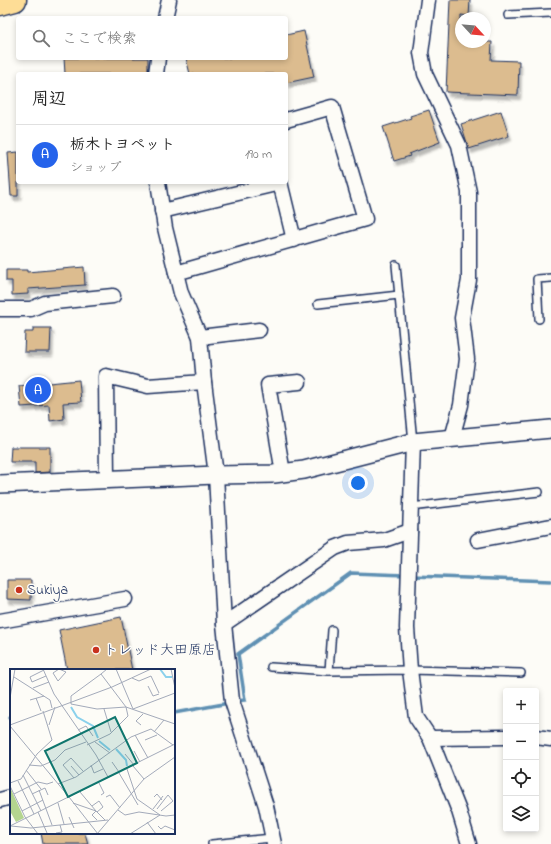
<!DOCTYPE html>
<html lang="ja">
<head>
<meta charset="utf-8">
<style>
  :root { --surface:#fff; --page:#f6f6f6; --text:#222; --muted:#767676; --line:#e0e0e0; --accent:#2563eb }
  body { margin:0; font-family:"Indie Flower","Klee One",sans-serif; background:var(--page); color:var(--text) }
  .controls { position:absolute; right:12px; bottom:12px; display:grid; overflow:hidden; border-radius:4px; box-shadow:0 2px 6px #0003 }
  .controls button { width:36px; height:36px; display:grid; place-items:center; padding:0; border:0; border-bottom:1px solid var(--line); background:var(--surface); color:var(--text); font:20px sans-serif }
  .compass { position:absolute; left:455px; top:12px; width:36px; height:36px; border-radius:50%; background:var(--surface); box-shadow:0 2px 6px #0003; rotate:116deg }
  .you { position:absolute; left:358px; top:483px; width:14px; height:14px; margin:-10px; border:3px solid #fff; border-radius:50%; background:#1a73e8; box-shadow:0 0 0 6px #1a73e833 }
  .badge { display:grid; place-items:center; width:26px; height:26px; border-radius:50%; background:var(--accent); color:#fff; font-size:13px; font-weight:700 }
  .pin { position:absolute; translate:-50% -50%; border:2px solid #fff; box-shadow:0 1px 4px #0006 }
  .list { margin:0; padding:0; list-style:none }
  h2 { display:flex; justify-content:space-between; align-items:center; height:52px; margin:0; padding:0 16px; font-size:17px }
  h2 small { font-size:13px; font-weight:400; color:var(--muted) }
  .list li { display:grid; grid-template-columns:26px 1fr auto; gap:12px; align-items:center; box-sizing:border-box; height:60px; padding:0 16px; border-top:1px solid var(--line) }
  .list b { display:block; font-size:15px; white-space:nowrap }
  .list p { margin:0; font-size:13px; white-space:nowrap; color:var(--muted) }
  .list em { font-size:13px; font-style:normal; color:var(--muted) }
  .icon { flex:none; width:22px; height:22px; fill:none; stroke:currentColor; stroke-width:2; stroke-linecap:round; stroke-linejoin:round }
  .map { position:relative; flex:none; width:551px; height:844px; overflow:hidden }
  .search { position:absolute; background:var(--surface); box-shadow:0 2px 6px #0003; left:16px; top:16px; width:272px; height:44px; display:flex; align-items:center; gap:10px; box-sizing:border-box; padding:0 14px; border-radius:4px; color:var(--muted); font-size:15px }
  .panel { position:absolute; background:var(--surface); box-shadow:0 2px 6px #0003; left:16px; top:72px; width:272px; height:112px; border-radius:4px }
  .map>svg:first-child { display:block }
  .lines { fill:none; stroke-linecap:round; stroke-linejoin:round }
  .stream { stroke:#5e90b3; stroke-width:3.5 }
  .building { fill:#dcbc8f; stroke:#1b2f5e; filter:url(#shadow) }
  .service-casing { stroke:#1b2f5e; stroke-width:10 }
  .minor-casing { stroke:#1b2f5e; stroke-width:17 }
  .tertiary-casing { stroke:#1b2f5e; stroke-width:20 }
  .trunk-casing { stroke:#1b2f5e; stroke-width:25 }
  .service { stroke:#fdfcf7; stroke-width:7 }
  .minor { stroke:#fdfcf7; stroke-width:14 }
  .tertiary { stroke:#fdfcf7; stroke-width:17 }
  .trunk { stroke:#fedd96; stroke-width:22 }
  .poi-dot { fill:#c8321e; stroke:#fdfcf7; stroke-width:1.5 }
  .labels { text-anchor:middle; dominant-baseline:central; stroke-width:3; stroke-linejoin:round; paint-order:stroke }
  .poi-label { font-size:14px; fill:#1b2f5e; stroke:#fdfcf7; text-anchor:start }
  .inset-river { fill:none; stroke:#8bd1ec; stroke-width:2 }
  .inset-road { fill:none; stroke:#a3aaba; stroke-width:1 }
  .view { fill:#0f766e; fill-opacity:0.15; stroke:#0f766e; stroke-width:2 }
  .inset-edge { fill:none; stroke:#1b2f5e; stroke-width:2 }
</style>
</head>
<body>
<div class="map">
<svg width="551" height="844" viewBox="0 0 551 844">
  <defs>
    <filter id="shadow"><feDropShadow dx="2.5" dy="4.5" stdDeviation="1" flood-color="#0004"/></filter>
  </defs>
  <rect width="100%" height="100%" fill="#fdfcf7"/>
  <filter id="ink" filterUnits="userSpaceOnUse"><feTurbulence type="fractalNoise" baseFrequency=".025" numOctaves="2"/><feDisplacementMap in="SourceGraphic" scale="8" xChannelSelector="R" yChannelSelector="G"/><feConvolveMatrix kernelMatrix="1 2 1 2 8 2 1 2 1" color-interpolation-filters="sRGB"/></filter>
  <g filter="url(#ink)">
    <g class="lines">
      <g class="stream">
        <polyline points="412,576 551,581"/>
        <polyline points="235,701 245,700 238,654 351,573 406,575"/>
        <polyline points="174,713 229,703"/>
        <polyline points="10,717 11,717"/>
      </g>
    </g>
    <g class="building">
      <polygon points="450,0 470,0 469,16 461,15 461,42 492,42 491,60 519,61 518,95 446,92"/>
      <polygon points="304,31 314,77 286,83 286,74 190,74 186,58 286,58 286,35"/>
      <polygon points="64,58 148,58 148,74 65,74"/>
      <polygon points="429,110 440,142 409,154 410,156 394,161 383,127 411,118 410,116"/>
      <polygon points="501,111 509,136 469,149 461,124"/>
      <polygon points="18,152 18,196 11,196 8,153"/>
      <polygon points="84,267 85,285 28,289 28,294 12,295 12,281 6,281 6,270 27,270 27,272"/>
      <polygon points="33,328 51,328 50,352 24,352 25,332 33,332"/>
      <polygon points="79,380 81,402 63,403 64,419 50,421 49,405 21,407 19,386"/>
      <polygon points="11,447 50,447 50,472 35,473 35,462 10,462"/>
      <polygon points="7,580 31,580 31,600 7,599"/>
      <polygon points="121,617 132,670 67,670 59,630"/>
      <polygon points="41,833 85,833 88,844 43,844"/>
    </g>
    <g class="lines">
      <defs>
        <g id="service">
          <polyline points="508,15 551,13"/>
          <polyline points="396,265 413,442"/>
          <polyline points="318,304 399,295"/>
          <polyline points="539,319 537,279 551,278"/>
          <polyline points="411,507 539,492"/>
          <polyline points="271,667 329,671 410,670 521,673"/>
          <polyline points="329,671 332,630"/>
          <polyline points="212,844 272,838"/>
        </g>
        <g id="minor">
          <polyline points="428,0 421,53 425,74 459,145 469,192 469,280 462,318 467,359 461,405 452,438"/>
          <polyline points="165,18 169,0"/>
          <polyline points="156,74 158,58"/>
          <polyline points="158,182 165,228 181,293 200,337 204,382 216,475 224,624 232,701 266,806 274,844"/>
          <polyline points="280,182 294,240"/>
          <polyline points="162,211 280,183"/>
          <polyline points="176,273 365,219 332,107 286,120"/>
          <polyline points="0,309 31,309 45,303 113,296"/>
          <polyline points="200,337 259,330"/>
          <polyline points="413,442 407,628 410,670 416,717 430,738 459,811 469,844"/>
          <polyline points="283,473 268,385 299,382"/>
          <polyline points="107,480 106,376 148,386 204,382"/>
          <polyline points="478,540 551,526"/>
          <polyline points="0,621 125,599"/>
          <polyline points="224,624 335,548 348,543 384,540 410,531"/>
          <polyline points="536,737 551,739"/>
          <polyline points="430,738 506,737"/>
          <polyline points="0,800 11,797"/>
        </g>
        <polyline id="tertiary" points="0,484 216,475 274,474 304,470 413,442 551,429"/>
        <polyline id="trunk" points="0,4 15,0"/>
      </defs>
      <use href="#service" class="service-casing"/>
      <use href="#minor" class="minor-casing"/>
      <use href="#tertiary" class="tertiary-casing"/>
      <use href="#trunk" class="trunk-casing"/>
      <use href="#service" class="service"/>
      <use href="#minor" class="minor"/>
      <use href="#tertiary" class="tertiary"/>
      <use href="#trunk" class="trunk"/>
    </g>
  </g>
  <g class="poi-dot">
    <circle cx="19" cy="590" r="4"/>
    <circle cx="96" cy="650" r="4"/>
  </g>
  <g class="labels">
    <g class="poi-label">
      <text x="27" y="590">Sukiya</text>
      <text x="104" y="650">トレッド大田原店</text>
    </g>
  </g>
  <g transform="translate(10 669)">
    <rect width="165" height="165" fill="#fdfcf7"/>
    <path d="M0 118 14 149 6 153 0 142Z" fill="#b4d58f"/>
    <path class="inset-river" d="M150 0 156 8H162M61 38 67 48 83 57 88 69M89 72 100 81M106 80 116 91 117 97"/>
    <path class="inset-road" d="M33 0 44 25 86 86 98 108M49 0 56 3 48 12 43 4ZM97 0 91 5 116 38 165 55M106 0 123 40 165 24M161 0 165 19M34 1 20 8 22 13 36 7M4 8 40 31 42 39M122 9 129 12 141 7 149 24M138 17 143 27 149 25M23 19 39 13M0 29 5 0M26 29 31 42M20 31 34 27M94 40 101 63M0 56 102 18 141 0M39 56 45 38M131 56 126 52 133 45M0 57 59 128M68 61 76 57 83 67M144 63 154 51M125 66 138 89M135 71 147 66M85 73 100 84M77 76 100 65 118 47 116 38 87 40 61 35V27L91 5M124 82 130 93M115 85 124 96M102 93 109 103M19 96 31 97 45 91 55 81 76 73M81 96 84 104 93 100M61 97 69 106M123 97 134 110M117 100 127 130 150 146 120 165M16 101 31 120M109 104 128 136M13 106 31 142M64 109 53 96 61 89 73 102M8 112 24 145M0 114 11 110 27 85 42 71 33 42M89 114 94 124 91 126M48 115 66 108 121 68 141 60 163 76M0 117 15 148 28 165M29 121 42 156M70 123 86 142 82 146 87 151M4 125 28 113 37 115 43 113M22 125 35 119 38 126M59 128 88 165M96 128 100 126 110 139M144 128 147 125 152 131M48 134 54 155M63 134 86 142 95 151M82 137 89 132 93 138 87 143M143 140 153 127M147 140 158 126 163 132 151 142M108 141 115 146 129 143 156 147 165 146M12 142 33 131M28 143 37 164M59 148 64 159M137 153 146 165M0 157 165 75M1 157 21 159 98 151M148 157 151 160 155 157 165 161M46 164 52 163 50 156M87 165 134 110 165 88"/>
    <path class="view" d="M105 48 127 94 58 128 35 82Z"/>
    <rect width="165" height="165" class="inset-edge"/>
  </g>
</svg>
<div class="controls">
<button>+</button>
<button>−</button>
<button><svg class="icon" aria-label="locate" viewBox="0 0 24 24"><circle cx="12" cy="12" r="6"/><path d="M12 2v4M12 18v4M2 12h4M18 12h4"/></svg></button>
<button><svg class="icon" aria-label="layers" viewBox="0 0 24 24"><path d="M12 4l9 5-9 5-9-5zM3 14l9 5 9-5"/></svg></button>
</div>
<svg class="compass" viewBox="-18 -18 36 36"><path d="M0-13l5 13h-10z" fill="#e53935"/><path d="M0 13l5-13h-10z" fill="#767676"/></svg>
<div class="you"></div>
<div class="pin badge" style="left:38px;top:390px">A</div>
<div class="search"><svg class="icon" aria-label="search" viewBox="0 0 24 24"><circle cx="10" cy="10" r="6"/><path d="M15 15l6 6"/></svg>ここで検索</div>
<section class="panel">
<h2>周辺<small></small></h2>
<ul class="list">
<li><span class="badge">A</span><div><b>栃木トヨペット</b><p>ショップ</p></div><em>190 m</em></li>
</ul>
</section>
</div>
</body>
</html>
